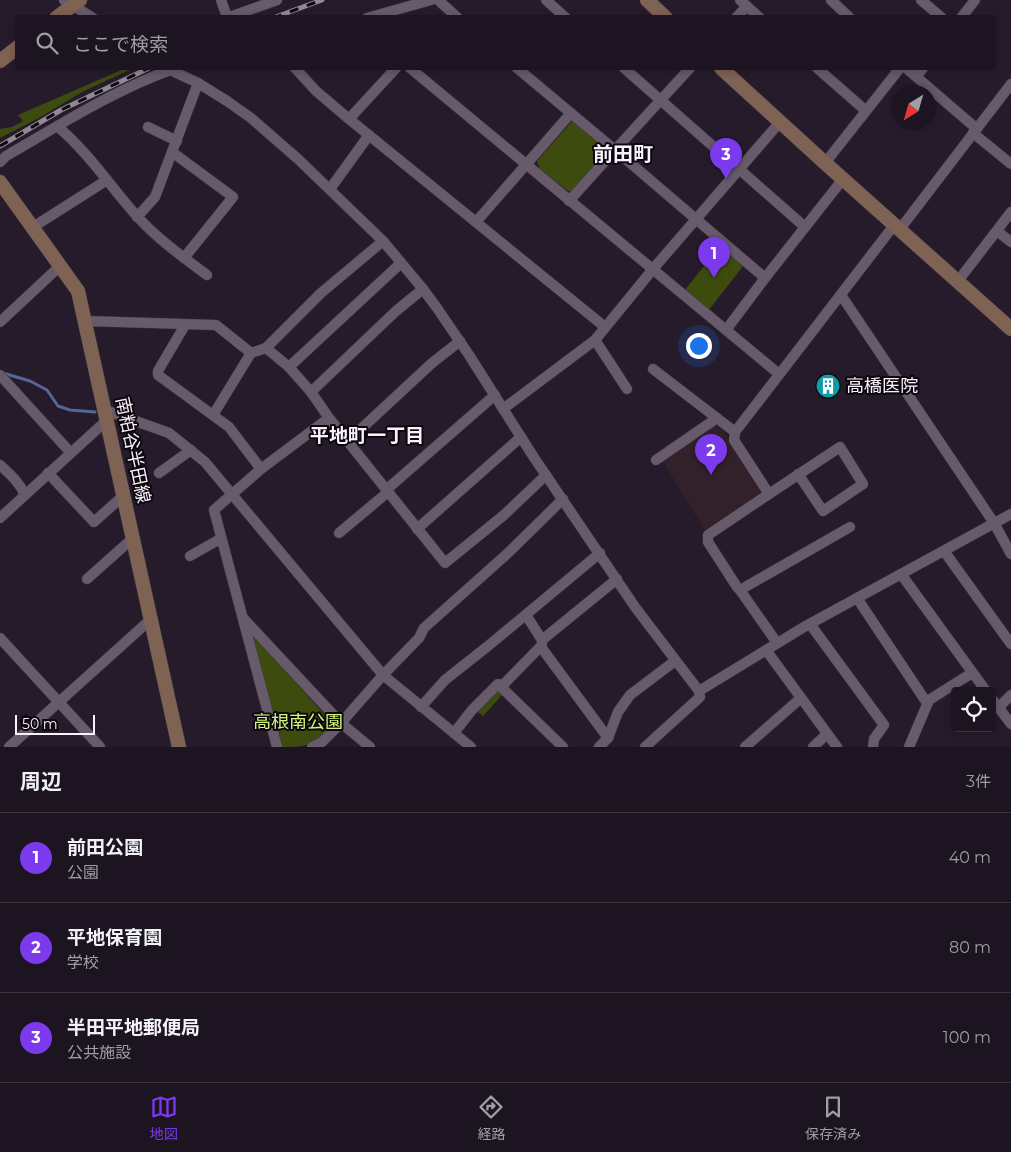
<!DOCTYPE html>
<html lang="ja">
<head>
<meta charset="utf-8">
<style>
  :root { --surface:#1c1420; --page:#251d29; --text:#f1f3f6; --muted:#a09ea5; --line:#3a333e; --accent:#7c3aed }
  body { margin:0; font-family:Montserrat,"Noto Sans JP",sans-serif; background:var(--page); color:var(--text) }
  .controls { position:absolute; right:15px; bottom:15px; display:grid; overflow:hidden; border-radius:5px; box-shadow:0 2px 8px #0003 }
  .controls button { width:45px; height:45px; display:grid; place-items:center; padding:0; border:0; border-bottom:1px solid var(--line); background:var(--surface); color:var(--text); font:25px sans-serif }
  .compass { position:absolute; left:891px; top:85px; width:45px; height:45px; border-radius:50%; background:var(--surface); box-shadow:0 2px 8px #0003; rotate:217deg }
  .scale { position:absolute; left:15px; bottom:12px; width:80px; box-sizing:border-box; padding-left:5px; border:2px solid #f9f1fc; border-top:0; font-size:14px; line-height:18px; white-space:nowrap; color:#f9f1fc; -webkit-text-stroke:4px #0c070e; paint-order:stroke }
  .you { position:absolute; left:698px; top:345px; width:18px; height:18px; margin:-12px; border:4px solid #fff; border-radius:50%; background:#1a73e8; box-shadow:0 0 0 8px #1a73e833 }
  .badge { display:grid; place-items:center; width:32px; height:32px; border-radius:50%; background:var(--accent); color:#fff; font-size:16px; font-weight:700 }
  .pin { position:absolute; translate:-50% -41px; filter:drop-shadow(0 1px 2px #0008) }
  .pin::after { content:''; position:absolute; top:26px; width:18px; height:15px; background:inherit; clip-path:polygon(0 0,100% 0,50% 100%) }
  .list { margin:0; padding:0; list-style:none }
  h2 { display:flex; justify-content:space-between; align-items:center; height:65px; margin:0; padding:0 20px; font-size:21px }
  h2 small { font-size:16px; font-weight:400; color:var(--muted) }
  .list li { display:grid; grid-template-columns:32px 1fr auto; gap:15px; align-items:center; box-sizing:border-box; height:90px; padding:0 20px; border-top:1px solid var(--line) }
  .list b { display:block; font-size:19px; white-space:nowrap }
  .list p { margin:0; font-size:16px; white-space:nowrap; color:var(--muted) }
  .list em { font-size:16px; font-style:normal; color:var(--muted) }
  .icon { flex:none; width:28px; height:28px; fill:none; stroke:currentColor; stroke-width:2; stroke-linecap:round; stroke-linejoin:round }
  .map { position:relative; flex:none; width:1011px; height:747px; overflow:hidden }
  .search { position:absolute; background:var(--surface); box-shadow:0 2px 8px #0003; left:15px; right:15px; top:15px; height:55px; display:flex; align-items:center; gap:12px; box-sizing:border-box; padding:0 18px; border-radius:5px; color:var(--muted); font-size:19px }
  .sheet { height:335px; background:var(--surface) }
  nav { display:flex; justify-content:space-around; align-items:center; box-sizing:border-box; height:70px; border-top:1px solid var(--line); background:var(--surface); font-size:14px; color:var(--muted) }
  nav a { display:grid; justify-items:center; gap:2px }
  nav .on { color:var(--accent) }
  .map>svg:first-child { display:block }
  .education { fill:#322129 }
  .green { fill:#3d4b0e }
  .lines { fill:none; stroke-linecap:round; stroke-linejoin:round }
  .stream { stroke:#566699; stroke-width:3 }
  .street-casing { stroke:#423945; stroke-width:11 }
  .secondary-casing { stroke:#423945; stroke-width:15 }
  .street { stroke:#665a6b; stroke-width:10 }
  .secondary { stroke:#7e6253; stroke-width:14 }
  .rail-casing { stroke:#928895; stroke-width:5 }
  .rail { stroke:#0c070e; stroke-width:3; stroke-dasharray:9; stroke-linecap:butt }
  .labels { text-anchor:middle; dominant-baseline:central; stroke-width:4; stroke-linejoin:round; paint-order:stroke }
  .poi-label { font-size:18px; fill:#f9f1fc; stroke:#0c070e; text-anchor:start }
  .street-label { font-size:18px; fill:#f9f1fc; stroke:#0c070e }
  .park-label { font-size:18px; fill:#d2f478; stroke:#0c070e }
  .neighbourhood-label { font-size:19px; font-weight:bold; fill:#f9f1fc; stroke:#0c070e }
  .quarter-label { font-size:20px; font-weight:bold; fill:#f9f1fc; stroke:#0c070e }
</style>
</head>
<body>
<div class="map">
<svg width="1011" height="747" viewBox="0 0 1011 747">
  <rect width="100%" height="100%" fill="#261b2a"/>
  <polygon class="education" points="714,425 723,432 761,490 759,495 707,529 704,529 662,460"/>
  <g class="green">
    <polygon points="126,68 134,68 84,91 37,119 0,138 0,129 12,127 23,121 18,115"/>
    <polygon points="573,120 605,148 606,153 572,191 568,191 540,169 537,161"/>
    <polygon points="721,245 744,265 708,311 684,291"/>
    <path d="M256 638 323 713 331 725C312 746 309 747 280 747L250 641Z"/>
    <polygon points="496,688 502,695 483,716 475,710"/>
  </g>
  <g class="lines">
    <polyline class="stream" points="3,373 30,381 47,390 58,406 70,410 95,412"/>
    <defs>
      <g id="street">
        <polyline points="64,0 93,18"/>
        <polyline points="221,0 227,17"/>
        <polyline points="438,0 458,18"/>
        <polyline points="546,0 566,18"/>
        <polyline points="740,0 760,18"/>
        <polyline points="831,0 850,18"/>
        <polyline points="921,0 942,18"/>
        <polyline points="227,18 277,0"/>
        <polyline points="367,18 431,0"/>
        <polyline points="736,18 747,6"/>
        <polyline points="961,18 975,0"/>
        <polyline points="166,68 198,83 227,101 251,118 298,159 383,241 423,289 437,308 469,355 533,456 635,607 699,691 700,697 645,747"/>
        <polyline points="295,68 316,91 349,119 605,327"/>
        <polyline points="410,68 726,330"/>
        <polyline points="517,68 615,150 690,68"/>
        <polyline points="624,68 805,227"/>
        <polyline points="817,68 865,110"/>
        <polyline points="906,68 977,129"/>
        <polyline points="917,76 923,68"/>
        <polyline points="349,119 396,68"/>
        <path d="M57 126C89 153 109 185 136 215 155 237 184 258 207 275"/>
        <polyline points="148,127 177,141"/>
        <polyline points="973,133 1011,164"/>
        <polyline points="172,152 233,197 184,258"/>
        <path d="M0 162 6 156C60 125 114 90 173 69"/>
        <polyline points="825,163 900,68"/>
        <polyline points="330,189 369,135"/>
        <polyline points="569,201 615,150 765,278 726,330 779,374"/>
        <polyline points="137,217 155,197 198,83"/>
        <polyline points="476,222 571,113"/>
        <polyline points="33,227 107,180"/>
        <polyline points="900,229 1011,84"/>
        <polyline points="997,231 1011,242"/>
        <polyline points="765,278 843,179"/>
        <polyline points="958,281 1011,212"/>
        <polyline points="841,295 994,523 1011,554"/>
        <polyline points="86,321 216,325 251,353 266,348 321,293 383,241"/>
        <polyline points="0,322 60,266"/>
        <polyline points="185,325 158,371 158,375 229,427 261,469"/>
        <polyline points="595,340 627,389"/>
        <polyline points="266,348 289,367 311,392 329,418 445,563 504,515 546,475"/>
        <polyline points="289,367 401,263"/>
        <polyline points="653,369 735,432"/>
        <polyline points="0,375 70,452"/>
        <polyline points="311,392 396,311 423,289"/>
        <polyline points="503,409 595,340 653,269 780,122"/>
        <polyline points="105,410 169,433 205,462 383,675 471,747"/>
        <polyline points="213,415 251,353"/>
        <polyline points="348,441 432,363 460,341"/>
        <polyline points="656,460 717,418"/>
        <path d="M0 465C10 474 19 482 25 495"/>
        <polyline points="48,473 94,522 124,495"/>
        <polyline points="159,473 191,450"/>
        <polyline points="386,490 495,395"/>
        <polyline points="769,494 840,447 863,484 823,511 798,474"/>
        <polyline points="0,518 107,420"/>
        <polyline points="417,529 521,437"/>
        <polyline points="339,533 388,492"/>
        <polyline points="944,551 1011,644"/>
        <polyline points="190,556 220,539"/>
        <polyline points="901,574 986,691"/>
        <polyline points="87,579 133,538"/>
        <polyline points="740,590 850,527"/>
        <polyline points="857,598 927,703"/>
        <polyline points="243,618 341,723 370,747"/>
        <polyline points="810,624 884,725 874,739 873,747"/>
        <polyline points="0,638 100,747"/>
        <polyline points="542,640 617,579"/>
        <polyline points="777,643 740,590 737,587 708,542 708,535 769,494 734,440 735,432 895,224"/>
        <polyline points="541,647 608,738 599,747"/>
        <polyline points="766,650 837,747"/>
        <polyline points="501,687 563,747"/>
        <polyline points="699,691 804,627 1011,514"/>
        <polyline points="992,699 1011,724"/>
        <polyline points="421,707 445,680 488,646 600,553"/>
        <polyline points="999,707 1011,695"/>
        <polyline points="454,733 472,710 498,684 501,687 542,645 542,640 526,615"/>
        <polyline points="608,738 618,712 630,695 675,661"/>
        <polyline points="9,747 150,620"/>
        <polyline points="277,747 214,510 261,469 329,418"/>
        <polyline points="312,747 322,742 341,723 383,675 419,638 424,628 508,553 563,499"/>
        <polyline points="745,747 801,698"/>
        <polyline points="813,747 827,734"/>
        <polyline points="909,747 929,700 972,673"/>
      </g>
      <g id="secondary">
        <polyline points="647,0 666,18"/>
        <polyline points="56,18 80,0"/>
        <polyline points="0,61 18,47"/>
        <polyline points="721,68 825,163 1011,329"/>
        <polyline points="0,182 78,291 179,747"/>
      </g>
    </defs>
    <use href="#street" class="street-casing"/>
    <use href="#secondary" class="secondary-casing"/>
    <use href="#street" class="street"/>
    <use href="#secondary" class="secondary"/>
    <defs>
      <g id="rail">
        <polyline points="273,18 322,0"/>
        <polyline points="0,146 61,110 149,68"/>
      </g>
    </defs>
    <use href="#rail" class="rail-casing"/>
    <use href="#rail" class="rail"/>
  </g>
  <defs>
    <symbol id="building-disc" viewBox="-11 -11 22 22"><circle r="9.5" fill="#0f9aa8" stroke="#0c070e"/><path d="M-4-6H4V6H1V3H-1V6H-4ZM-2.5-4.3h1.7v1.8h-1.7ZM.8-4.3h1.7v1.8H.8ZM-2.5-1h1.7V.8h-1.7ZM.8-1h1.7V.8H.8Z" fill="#fff"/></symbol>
  </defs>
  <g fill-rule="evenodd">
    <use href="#building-disc" x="814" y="372" width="28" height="28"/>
  </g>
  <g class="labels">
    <g class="poi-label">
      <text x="846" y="386">高橋医院</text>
    </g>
    <g class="street-label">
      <text transform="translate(133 450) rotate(78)">南粕谷半田線</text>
    </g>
    <g class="park-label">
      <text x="298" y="722">高根南公園</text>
    </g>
    <g class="neighbourhood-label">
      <text x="367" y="435">平地町一丁目</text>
    </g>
    <g class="quarter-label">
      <text x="623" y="154">前田町</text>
    </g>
  </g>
</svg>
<div class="controls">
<button><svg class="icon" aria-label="locate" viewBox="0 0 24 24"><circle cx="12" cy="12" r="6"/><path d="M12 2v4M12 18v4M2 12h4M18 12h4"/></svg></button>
</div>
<svg class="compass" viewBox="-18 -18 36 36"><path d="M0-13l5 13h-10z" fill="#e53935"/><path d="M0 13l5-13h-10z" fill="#a09ea5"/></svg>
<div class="scale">50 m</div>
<div class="you"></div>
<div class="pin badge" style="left:714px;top:278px">1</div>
<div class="pin badge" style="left:711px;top:475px">2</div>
<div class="pin badge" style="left:726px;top:179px">3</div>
<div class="search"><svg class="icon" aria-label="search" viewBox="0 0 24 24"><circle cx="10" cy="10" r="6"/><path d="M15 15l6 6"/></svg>ここで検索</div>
</div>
<section class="sheet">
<h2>周辺<small>3件</small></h2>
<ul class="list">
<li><span class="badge">1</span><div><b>前田公園</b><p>公園</p></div><em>40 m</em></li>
<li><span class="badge">2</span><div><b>平地保育園</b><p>学校</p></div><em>80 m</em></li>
<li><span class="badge">3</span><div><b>半田平地郵便局</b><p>公共施設</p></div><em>100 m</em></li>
</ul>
</section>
<nav>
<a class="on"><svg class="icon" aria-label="map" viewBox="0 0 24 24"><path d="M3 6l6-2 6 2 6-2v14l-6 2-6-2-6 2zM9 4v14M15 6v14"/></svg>地図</a>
<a><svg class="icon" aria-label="directions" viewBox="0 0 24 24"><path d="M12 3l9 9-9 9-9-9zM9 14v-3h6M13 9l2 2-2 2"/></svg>経路</a>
<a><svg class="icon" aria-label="saved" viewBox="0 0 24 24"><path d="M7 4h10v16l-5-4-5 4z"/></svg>保存済み</a>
</nav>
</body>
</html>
